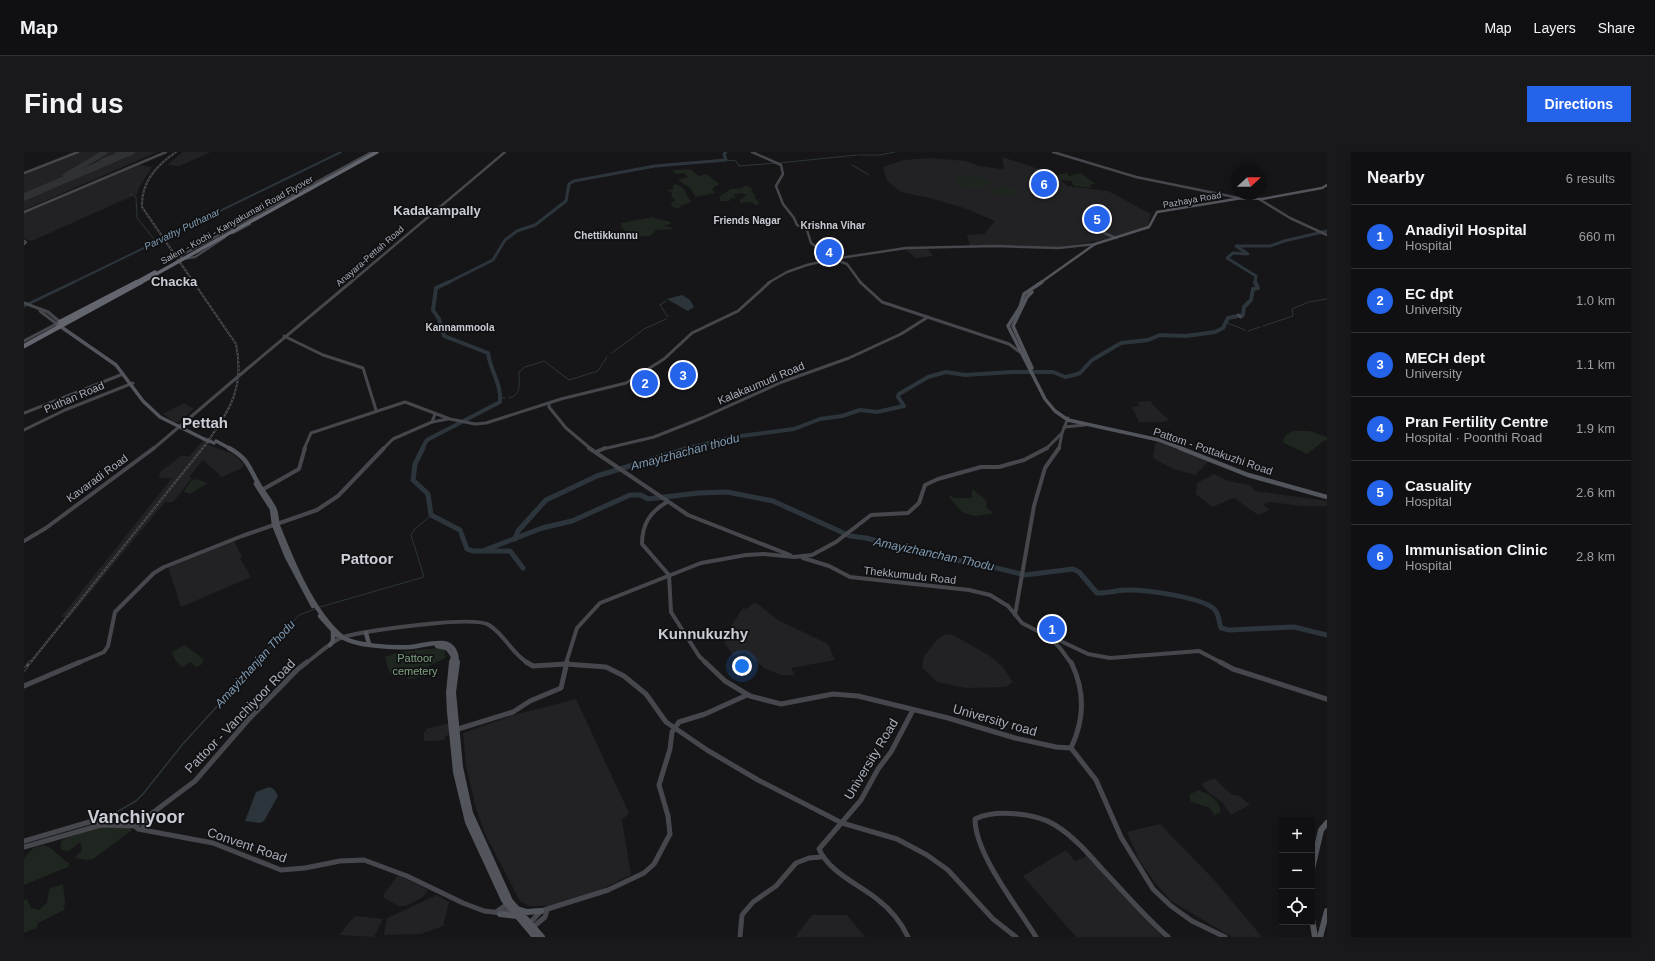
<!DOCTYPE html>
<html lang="en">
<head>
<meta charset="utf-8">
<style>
  :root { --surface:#101012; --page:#19191b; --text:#f1f3f6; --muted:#9c9d9f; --line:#303032; --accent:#2563eb }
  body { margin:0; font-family:Arial,sans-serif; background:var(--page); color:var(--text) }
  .controls { position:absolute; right:12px; bottom:12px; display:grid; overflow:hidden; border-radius:0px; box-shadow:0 2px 10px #0003 }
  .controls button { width:36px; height:36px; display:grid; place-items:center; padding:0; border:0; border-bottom:1px solid var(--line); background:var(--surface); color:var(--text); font:20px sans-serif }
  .compass { position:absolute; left:1207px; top:12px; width:36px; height:36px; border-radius:50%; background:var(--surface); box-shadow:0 2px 10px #0003; rotate:68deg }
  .you { position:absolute; left:718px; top:514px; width:14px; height:14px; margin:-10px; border:3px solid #fff; border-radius:50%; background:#1a73e8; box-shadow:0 0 0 6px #1a73e833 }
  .badge { display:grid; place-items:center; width:26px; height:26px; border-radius:50%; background:var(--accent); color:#fff; font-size:13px; font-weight:700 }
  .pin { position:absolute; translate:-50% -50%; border:2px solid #fff; box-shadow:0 1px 4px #0006 }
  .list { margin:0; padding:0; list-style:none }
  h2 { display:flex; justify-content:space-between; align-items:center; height:52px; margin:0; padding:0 16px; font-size:17px }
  h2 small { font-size:13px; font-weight:400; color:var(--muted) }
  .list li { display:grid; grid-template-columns:26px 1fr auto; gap:12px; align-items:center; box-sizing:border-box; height:64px; padding:0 16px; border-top:1px solid var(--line) }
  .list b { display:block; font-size:15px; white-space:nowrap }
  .list p { margin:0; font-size:13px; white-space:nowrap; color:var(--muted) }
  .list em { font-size:13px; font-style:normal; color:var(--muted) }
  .icon { flex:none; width:22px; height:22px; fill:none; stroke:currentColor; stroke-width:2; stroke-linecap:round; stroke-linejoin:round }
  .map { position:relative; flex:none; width:1303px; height:785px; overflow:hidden; border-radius:0px }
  header { display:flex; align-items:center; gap:24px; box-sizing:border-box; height:56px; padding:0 20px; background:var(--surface); border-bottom:1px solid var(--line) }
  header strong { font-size:19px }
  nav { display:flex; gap:22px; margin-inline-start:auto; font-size:14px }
  .intro { display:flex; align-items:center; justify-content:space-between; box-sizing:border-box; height:96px; padding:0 24px }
  h1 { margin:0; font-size:28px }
  .button { padding:10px 18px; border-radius:0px; background:var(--accent); color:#fff; font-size:14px; font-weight:700 }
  main { display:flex; gap:24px; padding:0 24px }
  aside { flex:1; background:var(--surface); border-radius:0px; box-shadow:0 2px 10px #0003 }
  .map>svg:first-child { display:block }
  .built { fill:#222225 }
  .green { fill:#1e261f }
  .water { fill:#2c353c }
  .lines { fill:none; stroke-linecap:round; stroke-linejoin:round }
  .stream-far1 { stroke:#2c353c; stroke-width:1 }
  .stream { stroke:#2c353c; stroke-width:1.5 }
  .canal-far1 { stroke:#2c353c; stroke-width:2 }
  .canal { stroke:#2c353c; stroke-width:2.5 }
  .river-far2 { stroke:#2c353c; stroke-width:3 }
  .river-far1 { stroke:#2c353c; stroke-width:4 }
  .river { stroke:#2c353c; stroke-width:5 }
  .taxiway { stroke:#303135; stroke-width:5 }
  .runway { fill:#303135; fill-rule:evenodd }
  .secondary-far3 { stroke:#45474d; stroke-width:2.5 }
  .secondary-far2 { stroke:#45474d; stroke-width:3 }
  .secondary-far1 { stroke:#45474d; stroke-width:4 }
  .secondary { stroke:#45474d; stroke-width:5 }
  .primary-far3 { stroke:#53555c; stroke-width:2.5 }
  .primary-far2 { stroke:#53555c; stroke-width:3.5 }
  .primary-far1 { stroke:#53555c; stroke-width:4.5 }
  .primary { stroke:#53555c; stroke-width:6 }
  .highway-far1 { stroke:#63666e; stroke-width:3.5 }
  .highway { stroke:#63666e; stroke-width:4.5 }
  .rail-far1-casing { stroke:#4a4c52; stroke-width:2 }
  .rail-casing { stroke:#4a4c52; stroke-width:3 }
  .rail-far1 { stroke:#111113; stroke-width:1; stroke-dasharray:2; stroke-linecap:butt }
  .rail { stroke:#111113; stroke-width:1.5; stroke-dasharray:4; stroke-linecap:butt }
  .secondary-bridge { stroke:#45474d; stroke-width:3 }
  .primary-bridge { stroke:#53555c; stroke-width:3.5 }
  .highway-bridge-far1 { stroke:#63666e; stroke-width:3.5 }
  .highway-bridge { stroke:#63666e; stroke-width:4.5 }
  .labels { text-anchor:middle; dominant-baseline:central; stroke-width:3.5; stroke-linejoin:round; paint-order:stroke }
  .far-street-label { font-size:9px; fill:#a8adb8; stroke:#111113 }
  .far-neighbourhood-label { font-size:10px; font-weight:bold; fill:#c9ccd4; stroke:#111113 }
  .far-water-label { font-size:10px; font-style:italic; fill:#7f9bb3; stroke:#111113 }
  .street-label { font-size:11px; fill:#a8adb8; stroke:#111113 }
  .park-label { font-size:11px; fill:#7fa381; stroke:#111113 }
  .water-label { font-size:12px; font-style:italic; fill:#7f9bb3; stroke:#111113 }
  .far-district-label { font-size:13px; font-weight:bold; fill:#c9ccd4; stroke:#111113 }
  .near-street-label { font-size:13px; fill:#a8adb8; stroke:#111113 }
  .district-label { font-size:15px; font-weight:bold; fill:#c9ccd4; stroke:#111113 }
  .near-district-label { font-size:18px; font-weight:bold; fill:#c9ccd4; stroke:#111113 }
</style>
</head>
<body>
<header>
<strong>Map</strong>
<nav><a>Map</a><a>Layers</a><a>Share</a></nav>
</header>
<div class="intro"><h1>Find us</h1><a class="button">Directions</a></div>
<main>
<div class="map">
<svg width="1303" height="785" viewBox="0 0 1303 785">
  <rect width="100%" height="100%" fill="#161618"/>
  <g class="built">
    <polygon points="55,0 133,0 0,58 0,22"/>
    <polygon points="159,0 187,0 155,14 143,13"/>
    <polygon points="978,5 1031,22 1043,34 1084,39 1127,62 1124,75 1074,89 1032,95 946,94 943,83 960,82 971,69 940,56 906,46 877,40 863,29 859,15 880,8 905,6 942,9 955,14 977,17 980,16"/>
    <polygon points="115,13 128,15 116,34 113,42 8,89 0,87 0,60"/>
    <polygon points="881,97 904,97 909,104 892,106"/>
    <polygon points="1126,249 1133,257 1145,268 1138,270 1115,270 1108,255 1116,254 1113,250"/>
    <polygon points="160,251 170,257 154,270 150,270 139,262"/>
    <polygon points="182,285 190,286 185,293 209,302 220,312 218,316 198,325 179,308 165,325 168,326 149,350 141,350 45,466 37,465 148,326 135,326 136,320 157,304 166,304"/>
    <polygon points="1132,289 1186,308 1171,323 1149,317 1129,306"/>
    <polygon points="1190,322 1204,329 1226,333 1231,339 1303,349 1303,354 1277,354 1246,350 1239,352 1246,358 1234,363 1210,346 1188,355 1172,342 1173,331"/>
    <polygon points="210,389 218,405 216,406 227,425 157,455 144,415"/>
    <polygon points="731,450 754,468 804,492 811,508 767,516 771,523 757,523 740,516 721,500 709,504 700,490 706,487 703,480 719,456 722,457"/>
    <polygon points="922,482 929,483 966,504 978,514 989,530 982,535 942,536 913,530 898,515 900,504 914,487"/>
    <polygon points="552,547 605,661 598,668 607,723 573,739 526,754 505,754 496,749 462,684 452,657 442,613 439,581 490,563"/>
    <polygon points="425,571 425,583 421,584 421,587 413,589 400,589 400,580 402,580 402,577"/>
    <polygon points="1191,626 1201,637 1209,643 1216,644 1226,653 1207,663 1198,650 1185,641 1177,632"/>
    <polygon points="1136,672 1192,730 1238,785 1208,785 1147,749 1132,732 1115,708 1103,680"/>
    <polygon points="1042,698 1051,709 1063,704 1138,785 1052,785 999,724"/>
    <polygon points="374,723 404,738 399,745 382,754 375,754 360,746 360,742"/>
    <polygon points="413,743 425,750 419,774 397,782 360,783 363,766"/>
    <polygon points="788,763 823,763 841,785 771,785"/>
    <polygon points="331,764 359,767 350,785 315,783"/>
  </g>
  <g class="green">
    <polygon points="666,17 675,24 683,22 695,32 688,37 691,41 672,45 665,35 654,28 664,25 659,21 652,22 648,18"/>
    <polygon points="1043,21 1045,24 1057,21 1071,32 1066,33 1067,36 1050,34 1047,29 1036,28 1033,23"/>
    <path d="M943 23 959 26 966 32C958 40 939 37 932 29L935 25Z"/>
    <polygon points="652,32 659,36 667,50 656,54 657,57 648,55 647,50 651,49 647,43 648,40 642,38 649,37 649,33"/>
    <polygon points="976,33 979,33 995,38 984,45 969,41 968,38"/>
    <polygon points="719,34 725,34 729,38 727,39 732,44 730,45 736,52 731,53 728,50 716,51 716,48 723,43 717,41 709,43 712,46 707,46 705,49 696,49 696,44 707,37 719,36"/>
    <path d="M629 65C635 69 642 67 648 71L639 74 647 75 648 77 632 78 626 84 607 85 598 76 597 71Z"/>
    <path d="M1286 279 1303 285V289L1301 288 1283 302 1260 291 1259 288C1264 277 1274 279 1286 279Z"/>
    <polygon points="171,327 184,331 166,342 160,340 167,329"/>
    <polygon points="948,337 962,348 963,353 961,354 968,360 968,362 950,364 938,360 925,345 926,343 930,346 948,346"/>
    <path d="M161 493 180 508 177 513 172 515 167 510 158 515C153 510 149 506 148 500Z"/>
    <polygon points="416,496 421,497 421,506 405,514 404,523 384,527 381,520 378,520 378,518 366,522 361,505 372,501 376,509 374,500"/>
    <path d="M1174 638C1186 642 1195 647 1197 660L1190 663 1185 655C1178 655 1175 651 1167 650L1165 643Z"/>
    <polygon points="75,675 105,675 107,679 69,707 62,708 51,706 58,698 56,690 45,699 38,698 36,695 38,688"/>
    <path d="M20 693C31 696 35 706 45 711L44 715 0 733V706L9 696Z"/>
    <polygon points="39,732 41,751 40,758 14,771 13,776 0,781 0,748 3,747 7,756 15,758 23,751 25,737"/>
  </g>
  <g class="water">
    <polygon points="658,143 666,148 670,155 664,159 643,147"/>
    <polygon points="245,635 250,637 254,644 240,669 236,671 221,669 232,640"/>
  </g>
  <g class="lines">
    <g class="stream-far1">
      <polyline points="835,3 856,3 871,0"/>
      <polyline points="702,8 712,9 715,14 752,11"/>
      <polyline points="755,11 833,3"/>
      <polyline points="828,13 845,23"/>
      <polyline points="106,42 112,45 113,66 130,87"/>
      <polyline points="131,88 132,90"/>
      <polyline points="642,149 636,153 644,165"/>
      <polyline points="1269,163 1268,157 1285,150 1303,147"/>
      <polyline points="1201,170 1221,178"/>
      <polyline points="1239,174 1269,164"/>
      <polyline points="1224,179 1236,175"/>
      <polyline points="588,201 620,177 642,167"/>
      <polyline points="477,246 481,246"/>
      <path d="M485 246C498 243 495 231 495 220L501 215 520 209 545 228 574 219 583 205"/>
      <polyline points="296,455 400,425 387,383 390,378 407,363"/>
      <polyline points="232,511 275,463 291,457"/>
    </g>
    <polyline class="stream" points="77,669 112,649 119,642 158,593 233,510"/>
    <polyline class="canal-far1" points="48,131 317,0"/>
    <polyline class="canal" points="0,154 50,130"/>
    <g class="river-far2">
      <polyline points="423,131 469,108 481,88 493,79 511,73 542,49 545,32 550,29 631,14 702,8 700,2 702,0"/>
      <polyline points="1231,131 1232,124 1203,106 1209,101 1224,102 1212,94 1246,94 1260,89 1303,79"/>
    </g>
    <g class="river-far1">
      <path d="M398 297 403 288 476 250C478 233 466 218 464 201L420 184 415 167 409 158 412 136 425 130"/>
      <polyline points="661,297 709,285 770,277 796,267 818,264 836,258 853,260 880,254 874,245 875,242 904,225 922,220 941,223 988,220 1029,220 1041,225 1050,223 1056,221 1068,208 1097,191 1124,188 1136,183 1162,184 1191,180 1199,176 1204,166 1219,163 1220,155 1227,148 1229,137 1234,136 1231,130"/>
    </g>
    <g class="river">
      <polyline points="399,296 391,312 389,328 404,342 407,363 436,378 443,397 449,399 486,399 499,416"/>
      <polyline points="491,387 494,379 522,348 573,324 665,296"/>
      <path d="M461 398 518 376 548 369 606 343H617L624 347 674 341 703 340 749 349 826 384 842 386 907 404 961 413 1001 423 1049 417 1055 420 1073 441C1084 441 1094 438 1104 438 1122 438 1180 445 1191 458 1195 463 1195 470 1197 476L1205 478 1270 475 1303 483"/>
    </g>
    <g class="taxiway">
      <polyline points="78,9 92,4 95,0"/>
      <polyline points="41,24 81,0"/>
    </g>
    <polygon class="runway" points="97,0 111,0 110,2 0,49 0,41"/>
    <g class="secondary-far3">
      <polyline points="728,0 757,13 759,22 752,34 759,52 770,66 773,73 783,78 787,91 809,107 823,112 837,131"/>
      <polyline points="1029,0 1112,25 1220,47"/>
      <polyline points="0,21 54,0"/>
      <polyline points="1235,47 1266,66 1303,83"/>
      <polyline points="0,60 142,0"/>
      <polyline points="209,81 226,72"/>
      <polyline points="1080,81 1092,86"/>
      <polyline points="201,85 171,105 159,107 156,104 348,0"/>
      <polyline points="0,89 2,90 0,92"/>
      <polyline points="326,131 481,0"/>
      <polyline points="744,131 763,120 783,113 809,107 882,96 972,94 1034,96 1072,92"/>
    </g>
    <g class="secondary-far2">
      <polyline points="836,130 858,150 985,192 996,200"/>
      <polyline points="0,151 24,160 36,170 0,189"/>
      <polyline points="16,159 33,172"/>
      <polyline points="1214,163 1217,165"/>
      <polyline points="260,184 299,203 339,216 352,258"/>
      <polyline points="223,217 327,130"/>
      <polyline points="525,252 525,255 542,276 567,297"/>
      <polyline points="0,261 99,222"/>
      <polyline points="408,270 424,267"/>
      <polyline points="1040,275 1061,273"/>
      <polyline points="0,278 41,258 109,231"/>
      <polyline points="129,297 210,228"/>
      <polyline points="280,297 287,281 381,250 426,267 451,272 462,271 537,247 602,231 640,207 668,181 714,159 746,130"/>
      <polyline points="359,297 369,287 408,270 411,262"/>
      <polyline points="579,297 630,285 678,266 758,230 825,206 877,182 904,165"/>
      <polyline points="1022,297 1038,281 1044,266"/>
      <polyline points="1035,297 1038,281"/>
    </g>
    <g class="secondary-far1">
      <polyline points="565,296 664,363 766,403"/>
      <polyline points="572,300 581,296"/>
      <polyline points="236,339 275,317 281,296"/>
      <path d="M643 350C626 360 618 372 618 392L645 423 647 460 675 504 682 511"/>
      <polyline points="0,389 22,376 130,296"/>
      <polyline points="779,406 805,414 826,425 945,438 966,443 984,454 998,471 1025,485 1036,496 1047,511"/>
      <polyline points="991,463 1010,354 1021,316 1035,296"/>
      <polyline points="1024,483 1064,502 1086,506 1175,499 1198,511"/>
      <polyline points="54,511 80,500 84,494 91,460 130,421 140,415 218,384 293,358 314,344 360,296"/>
      <path d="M282 511C292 504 309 488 319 485 340 479 450 463 465 473 481 483 488 502 504 511"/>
      <polyline points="542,511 553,476 576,451 677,411 722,403 740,402 770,405 788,403 812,390 847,363 884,361 895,351 901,333 914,327 957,315 975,315 1000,308 1023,296"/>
    </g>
    <g class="secondary">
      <polyline points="502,510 509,514 542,512 582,515 600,524 622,542 642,570 683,598 734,628 818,671 873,687 903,703 924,718 969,767 992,785"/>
      <polyline points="681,510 701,529 726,544 757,552 809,542 834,544 924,566 991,586 1032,595 1047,596"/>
      <path d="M1047 510C1061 539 1061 566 1047 596"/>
      <polyline points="1196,510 1209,517 1303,547"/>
      <polyline points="0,534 56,510"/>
      <polyline points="431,578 489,560 506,549 537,536 543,510"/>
      <polyline points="1047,596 1072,628 1097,685 1129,737 1147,754 1168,769 1201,785"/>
      <polyline points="111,674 171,629 224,568 274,517 283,510"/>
      <polyline points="118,677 126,664"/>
      <polyline points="0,689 72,668 77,673"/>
      <polyline points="0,695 77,673 111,674 114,677 189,691 257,718 281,716 316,709 340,708 383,724 439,751 460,759 478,761 488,756"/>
      <polyline points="472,760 485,751"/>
      <polyline points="504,773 517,759 584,738 620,721 630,712 646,682 644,664 635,633 646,597 648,580 655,570 681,562 723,543"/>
      <polyline points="508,776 521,765 523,758"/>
      <polyline points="716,785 718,763 729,750 752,734 772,711 785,706 798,705"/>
      <path d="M884 785C877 770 866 757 853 747 834 732 805 720 795 697L837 648 854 617 867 600 889 558"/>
      <path d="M1012 785C993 754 951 702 951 667 972 657 1011 661 1031 673 1049 684 1064 701 1078 717 1100 740 1120 764 1144 785"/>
    </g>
    <polyline class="primary-far3" points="1016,131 1071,92 1125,75 1133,60 1218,46 1238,47 1298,36 1303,33"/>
    <g class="primary-far2">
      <polyline points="1018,130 1000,142 996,155 984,174 1021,247 1031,259 1044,268 1135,288 1159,297"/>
      <polyline points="1008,140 1003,145 989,174 1008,216"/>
      <polyline points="33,172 92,213 119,249 136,265 180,287"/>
      <polyline points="192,289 207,297"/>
    </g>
    <g class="primary-far1">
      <path d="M205 296C225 307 225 316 235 333 240 341 246 348 250 356 253 361 252 368 254 374 268 409 288 459 317 484 329 494 370 496 386 495 396 494 408 490 419 491 429 492 434 502 432 511"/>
      <polyline points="1156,296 1224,323 1303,345"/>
      <polyline points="232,332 248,357 250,373 263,405 289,454"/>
      <polyline points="296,464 313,483"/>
      <polyline points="342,481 345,492"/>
      <polyline points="306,493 309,489 309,480"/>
      <polyline points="413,494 423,496 429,504 428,511"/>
    </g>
    <g class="primary">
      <polyline points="428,510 425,541 426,560 432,620 444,670 480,748 511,785"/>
      <polyline points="433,510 429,540 436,615 446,661 486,749 518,785"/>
      <polyline points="1288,717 1297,678 1303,671"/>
      <polyline points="493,757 503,760 517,759"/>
      <polyline points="476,762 493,764"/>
      <polyline points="1288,767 1291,785"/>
      <polyline points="1296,785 1303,759"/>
    </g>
    <g class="highway-far1">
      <polyline points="193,88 353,0"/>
      <polyline points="111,131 131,120"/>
    </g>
    <polyline class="highway" points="36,170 113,130"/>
    <defs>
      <path id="rail-far1" d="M6 511 182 292C206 258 221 235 212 192L118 55C117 30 132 14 152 0"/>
      <polyline id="rail" points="0,518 6,510"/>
    </defs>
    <use href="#rail-far1" class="rail-far1-casing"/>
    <use href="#rail" class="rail-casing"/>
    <use href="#rail-far1" class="rail-far1"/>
    <use href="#rail" class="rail"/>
    <polyline class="secondary-bridge" points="210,228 223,217"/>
    <polyline class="primary-bridge" points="180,287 190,291"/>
    <polyline class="highway-bridge-far1" points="116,131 193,88"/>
    <polyline class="highway-bridge" points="0,194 117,130"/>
  </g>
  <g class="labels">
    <g class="far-street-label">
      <text transform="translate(1168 48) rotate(-10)">Pazhaya Road</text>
      <text transform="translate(213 68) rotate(-29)">Salem - Kochi - Kanyakumari Road Flyover</text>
      <text transform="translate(346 104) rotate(-41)">Anayara-Pettah Road</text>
    </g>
    <g class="far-neighbourhood-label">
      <text x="723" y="68">Friends Nagar</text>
      <text x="809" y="73">Krishna Vihar</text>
      <text x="582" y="83">Chettikkunnu</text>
      <text x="436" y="175">Kannammoola</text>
    </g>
    <g class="far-water-label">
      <text transform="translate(158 77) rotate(-26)">Parvathy Puthanar</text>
    </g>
    <g class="street-label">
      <text transform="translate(737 231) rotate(-23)">Kalakaumudi Road</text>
      <text transform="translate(50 245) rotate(-23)">Puthan Road</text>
      <text transform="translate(1189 299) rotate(19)">Pattom - Pottakuzhi Road</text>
      <text transform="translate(73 326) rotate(-36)">Kavaradi Road</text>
      <text transform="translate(886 423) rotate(6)">Thekkumudu Road</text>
    </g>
    <g class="park-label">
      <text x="391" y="506">Pattoor<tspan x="391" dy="13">cemetery</tspan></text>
    </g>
    <g class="water-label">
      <text transform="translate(661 300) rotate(-15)">Amayizhachan thodu</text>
      <text transform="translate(910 402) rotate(12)">Amayizhanchan Thodu</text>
      <text transform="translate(231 512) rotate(-48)">Amayizhanjan Thodu</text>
    </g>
    <g class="far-district-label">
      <text x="413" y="58">Kadakampally</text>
      <text x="150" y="129">Chacka</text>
    </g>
    <g class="near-street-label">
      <text transform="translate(216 564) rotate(-46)">Pattoor - Vanchiyoor Road</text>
      <text transform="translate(971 568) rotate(16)">University road</text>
      <text transform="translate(847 607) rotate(-59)">University Road</text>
      <text transform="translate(223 693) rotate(19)">Convent Road</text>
    </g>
    <g class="district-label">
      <text x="181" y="270">Pettah</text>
      <text x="343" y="406">Pattoor</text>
      <text x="679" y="481">Kunnukuzhy</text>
    </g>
    <g class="near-district-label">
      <text x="112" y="665">Vanchiyoor</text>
    </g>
  </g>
</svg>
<div class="controls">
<button>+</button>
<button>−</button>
<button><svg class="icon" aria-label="locate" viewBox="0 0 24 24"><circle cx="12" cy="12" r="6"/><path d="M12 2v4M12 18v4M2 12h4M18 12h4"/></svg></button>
</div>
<svg class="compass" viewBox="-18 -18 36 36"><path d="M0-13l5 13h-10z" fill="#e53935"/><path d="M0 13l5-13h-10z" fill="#9c9d9f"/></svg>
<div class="you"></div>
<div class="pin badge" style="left:1028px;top:477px">1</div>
<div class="pin badge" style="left:621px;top:231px">2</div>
<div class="pin badge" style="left:659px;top:223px">3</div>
<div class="pin badge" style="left:805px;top:100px">4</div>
<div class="pin badge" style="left:1073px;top:67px">5</div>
<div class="pin badge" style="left:1020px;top:32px">6</div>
</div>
<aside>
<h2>Nearby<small>6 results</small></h2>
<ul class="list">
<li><span class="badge">1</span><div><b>Anadiyil Hospital</b><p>Hospital</p></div><em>660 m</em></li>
<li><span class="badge">2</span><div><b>EC dpt</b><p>University</p></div><em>1.0 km</em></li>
<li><span class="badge">3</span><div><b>MECH dept</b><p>University</p></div><em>1.1 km</em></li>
<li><span class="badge">4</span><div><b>Pran Fertility Centre</b><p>Hospital · Poonthi Road</p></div><em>1.9 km</em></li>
<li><span class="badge">5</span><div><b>Casuality</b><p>Hospital</p></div><em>2.6 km</em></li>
<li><span class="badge">6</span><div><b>Immunisation Clinic</b><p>Hospital</p></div><em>2.8 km</em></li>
</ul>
</aside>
</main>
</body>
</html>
